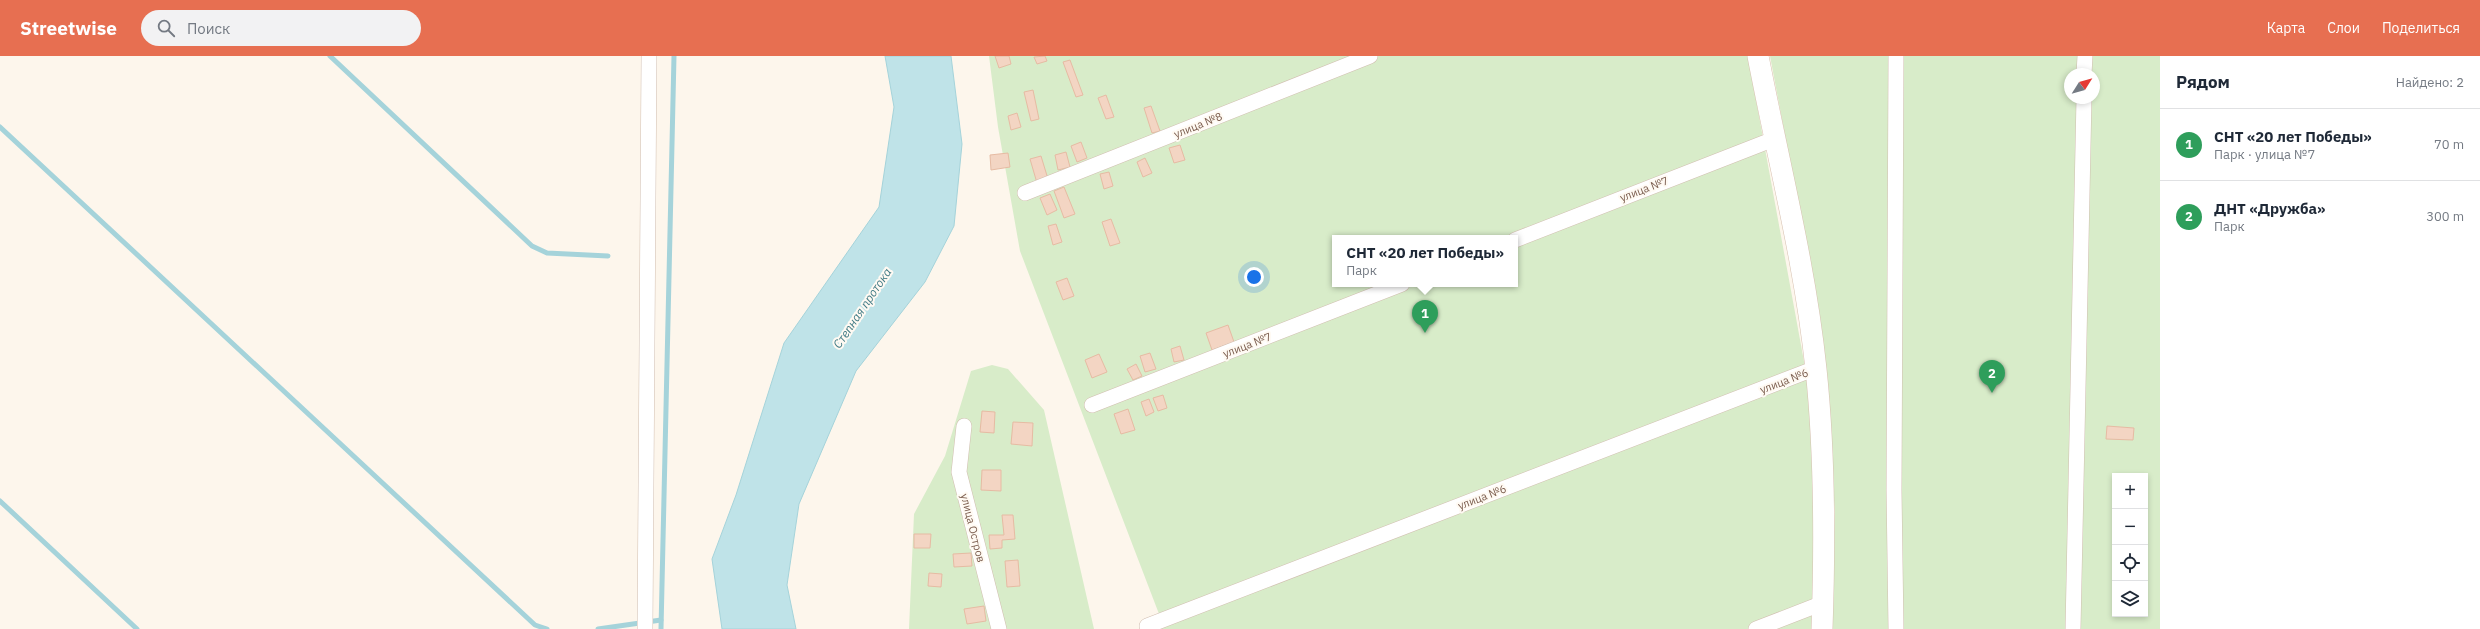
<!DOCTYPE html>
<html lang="ru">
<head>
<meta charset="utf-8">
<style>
  :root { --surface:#fff; --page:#f2f2f3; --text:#1f2937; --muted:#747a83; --line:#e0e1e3; --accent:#e76f51 }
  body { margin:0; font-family:"IBM Plex Sans",sans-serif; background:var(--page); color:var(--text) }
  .controls { position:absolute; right:12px; bottom:12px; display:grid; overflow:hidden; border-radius:0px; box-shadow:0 2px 6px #0003 }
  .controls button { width:36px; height:36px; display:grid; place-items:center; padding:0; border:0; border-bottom:1px solid var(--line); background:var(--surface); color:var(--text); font:20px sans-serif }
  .compass { position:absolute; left:2064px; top:12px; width:36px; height:36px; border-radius:50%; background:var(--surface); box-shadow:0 2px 6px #0003; rotate:53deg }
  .you { position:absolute; left:1254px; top:221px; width:14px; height:14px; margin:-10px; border:3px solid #fff; border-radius:50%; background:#1a73e8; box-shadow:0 0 0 6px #1a73e833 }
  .badge { display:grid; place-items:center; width:26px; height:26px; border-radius:50%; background:var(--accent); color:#fff; font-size:13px; font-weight:700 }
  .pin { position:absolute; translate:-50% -33px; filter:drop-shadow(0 1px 2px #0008) }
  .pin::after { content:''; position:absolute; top:21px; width:14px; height:12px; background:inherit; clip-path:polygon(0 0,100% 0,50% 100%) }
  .popup { position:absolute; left:1332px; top:179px; width:186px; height:52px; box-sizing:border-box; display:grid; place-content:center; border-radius:0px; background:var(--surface); filter:drop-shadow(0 1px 3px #0005); font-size:13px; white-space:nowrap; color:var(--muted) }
  .popup b { font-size:15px; color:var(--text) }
  .popup::after { content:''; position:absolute; left:50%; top:100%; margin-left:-8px; border:8px solid transparent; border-top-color:var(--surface) }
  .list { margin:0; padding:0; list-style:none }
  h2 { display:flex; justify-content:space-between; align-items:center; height:52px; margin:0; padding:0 16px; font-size:17px }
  h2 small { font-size:13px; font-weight:400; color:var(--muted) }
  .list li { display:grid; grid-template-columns:26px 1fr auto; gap:12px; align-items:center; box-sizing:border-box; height:72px; padding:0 16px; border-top:1px solid var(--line) }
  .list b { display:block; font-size:15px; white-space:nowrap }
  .list p { margin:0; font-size:13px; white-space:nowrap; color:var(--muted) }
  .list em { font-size:13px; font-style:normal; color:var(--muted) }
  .icon { flex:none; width:22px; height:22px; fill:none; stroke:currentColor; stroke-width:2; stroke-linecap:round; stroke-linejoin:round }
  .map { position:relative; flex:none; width:2160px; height:573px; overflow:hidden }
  header { display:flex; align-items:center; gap:24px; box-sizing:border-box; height:56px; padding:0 20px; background:var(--accent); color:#fff }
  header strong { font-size:19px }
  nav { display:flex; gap:22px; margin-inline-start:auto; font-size:14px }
  .search { width:280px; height:36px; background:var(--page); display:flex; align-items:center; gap:10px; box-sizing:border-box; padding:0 14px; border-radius:22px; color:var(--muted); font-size:15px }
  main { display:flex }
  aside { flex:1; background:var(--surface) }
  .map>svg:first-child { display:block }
  .green { fill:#d8ecc9; fill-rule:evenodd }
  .water { fill:#bfe3e8; stroke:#a5d3da }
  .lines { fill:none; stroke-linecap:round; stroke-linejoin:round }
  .stream { stroke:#a5d3da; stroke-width:5 }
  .building { fill:#f3d5c3; stroke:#e6bba3 }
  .street-casing { stroke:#d1beb0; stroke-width:16 }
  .secondary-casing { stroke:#d6c0b0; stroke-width:22 }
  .street { stroke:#fff; stroke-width:15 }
  .secondary { stroke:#fff; stroke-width:21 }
  .labels { text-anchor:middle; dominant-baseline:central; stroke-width:4; stroke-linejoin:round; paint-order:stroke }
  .street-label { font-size:11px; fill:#7a5c4d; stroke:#fffaf3 }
  .water-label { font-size:12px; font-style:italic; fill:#437c86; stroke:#fffaf3 }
</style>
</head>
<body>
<header>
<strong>Streetwise</strong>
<div class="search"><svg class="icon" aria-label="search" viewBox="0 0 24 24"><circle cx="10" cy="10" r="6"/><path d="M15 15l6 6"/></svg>Поиск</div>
<nav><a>Карта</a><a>Слои</a><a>Поделиться</a></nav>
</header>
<main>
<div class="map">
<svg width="2160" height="573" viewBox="0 0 2160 573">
  <rect width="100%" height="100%" fill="#fdf6ec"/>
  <g class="green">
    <path d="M989 0H1748L1814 360 1813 573H1159L1164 571 1020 195 998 71ZM1335 182H1515V228H1335Z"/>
    <path d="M1770 0H2160V573H1830L1835 456 1818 254ZM2070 18H2094V42H2070ZM2115 420H2145V558H2115Z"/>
    <polygon points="992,309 1008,313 1044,354 1094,573 909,573 914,458 945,400 971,315"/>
  </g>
  <polygon class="water" points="885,0 951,0 962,88 954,170 925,226 856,315 799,448 787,529 796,573 722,573 712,503 736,439 784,287 879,151 894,51"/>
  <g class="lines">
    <g class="stream">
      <polyline points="330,0 532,190 547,197 608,200"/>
      <polyline points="0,71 535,569 547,573"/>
      <polyline points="0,445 137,573"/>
      <polyline points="598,573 661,564"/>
      <polyline points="661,573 674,0"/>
    </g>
  </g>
  <g class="building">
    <polygon points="995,0 1009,0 1011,8 999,12"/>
    <polygon points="1045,0 1047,5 1037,8 1034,1"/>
    <polygon points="1070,4 1083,39 1076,41 1063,6"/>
    <polygon points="1033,34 1039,63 1031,65 1024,36"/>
    <polygon points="1106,39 1114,61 1106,63 1098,42"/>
    <polygon points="1151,50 1160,75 1152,77 1144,52"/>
    <polygon points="1017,57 1021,71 1011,74 1008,60"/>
    <polygon points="1081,86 1087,102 1077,106 1071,90"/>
    <polygon points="1180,89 1185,104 1174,107 1169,92"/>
    <polygon points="1066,96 1070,111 1058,114 1055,99"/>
    <polygon points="1008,97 1010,111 991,114 990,99"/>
    <polygon points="1041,100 1048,123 1037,127 1030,103"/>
    <polygon points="1145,102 1152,117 1143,121 1137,106"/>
    <polygon points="1109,116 1113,130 1104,133 1100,118"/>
    <polygon points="1064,131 1075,158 1064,162 1054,135"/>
    <polygon points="1050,138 1057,154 1047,159 1040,142"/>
    <polygon points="1111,163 1120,187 1110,190 1102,166"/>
    <polygon points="1056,168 1062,186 1053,189 1048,170"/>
    <polygon points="1067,222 1074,240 1063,244 1056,226"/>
    <polygon points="1228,269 1234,286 1212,294 1206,277"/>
    <polygon points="1180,290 1184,304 1174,306 1171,293"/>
    <polygon points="1150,297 1156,313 1145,316 1140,300"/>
    <polygon points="1099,298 1107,316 1092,322 1085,304"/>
    <polygon points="1136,308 1142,320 1133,324 1127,313"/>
    <polygon points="1163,339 1167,352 1158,355 1153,342"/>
    <polygon points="1149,343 1154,356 1146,360 1141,346"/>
    <polygon points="1128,353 1135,374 1121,378 1114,358"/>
    <polygon points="982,355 995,356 994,377 980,376"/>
    <polygon points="1013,366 1033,367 1032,390 1011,388"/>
    <polygon points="2107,370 2134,372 2133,384 2106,383"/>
    <polygon points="982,414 1001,414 1001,435 981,434"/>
    <polygon points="1002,459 1013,459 1015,483 1002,484 1002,492 990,493 989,479 1004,479"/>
    <polygon points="914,478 931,478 930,492 914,492"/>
    <polygon points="971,497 972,510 954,511 953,498"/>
    <polygon points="1018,504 1020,530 1007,531 1005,505"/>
    <polygon points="929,517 942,518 941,531 928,530"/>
    <polygon points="984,550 986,565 967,568 964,553"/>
  </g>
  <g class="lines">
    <defs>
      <g id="street">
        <polyline points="2084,18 2085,0"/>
        <polyline points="1025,137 1370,0"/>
        <polyline points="1515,184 1774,83"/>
        <polyline points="1092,349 1402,228"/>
        <polyline points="964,370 959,416 999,573"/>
        <polyline points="1147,570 1816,312"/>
        <polyline points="645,573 649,0"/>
        <polyline points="1756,573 1823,547"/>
        <polyline points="1896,573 1894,434 1896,0"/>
        <polyline points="2073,573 2084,42"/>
      </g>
      <path id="secondary" d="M1758 0C1778 104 1805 207 1816 313 1825 399 1825 486 1822 573"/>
    </defs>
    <use href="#street" class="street-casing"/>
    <use href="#secondary" class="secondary-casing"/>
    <use href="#street" class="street"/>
    <use href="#secondary" class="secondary"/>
  </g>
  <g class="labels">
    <g class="street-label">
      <text transform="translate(1198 69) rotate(-22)">улица №8</text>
      <text transform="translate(1644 133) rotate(-21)">улица №7</text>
      <text transform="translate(1247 289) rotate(-21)">улица №7</text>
      <text transform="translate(1784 325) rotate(-21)">улица №6</text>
      <text transform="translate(1482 441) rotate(-21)">улица №6</text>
      <text transform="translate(973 472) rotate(76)">улица Остров</text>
    </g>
    <g class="water-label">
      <text transform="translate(862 252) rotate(-56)">Степная протока</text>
    </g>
  </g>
</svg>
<div class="controls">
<button>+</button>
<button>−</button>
<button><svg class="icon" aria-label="locate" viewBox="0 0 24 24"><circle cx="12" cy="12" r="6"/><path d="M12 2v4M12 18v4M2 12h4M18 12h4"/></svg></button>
<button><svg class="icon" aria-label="layers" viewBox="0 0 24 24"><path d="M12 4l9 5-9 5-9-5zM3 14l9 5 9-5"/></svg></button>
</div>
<svg class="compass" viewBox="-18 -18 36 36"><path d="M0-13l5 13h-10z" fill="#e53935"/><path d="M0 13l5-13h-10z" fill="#747a83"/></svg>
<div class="you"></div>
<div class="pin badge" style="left:1425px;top:277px;background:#2e9e5b">1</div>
<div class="popup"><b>СНТ «20 лет Победы»</b>Парк</div>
<div class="pin badge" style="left:1992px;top:337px;background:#2e9e5b">2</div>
</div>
<aside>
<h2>Рядом<small>Найдено: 2</small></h2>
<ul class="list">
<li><span class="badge" style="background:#2e9e5b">1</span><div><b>СНТ «20 лет Победы»</b><p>Парк · улица №7</p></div><em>70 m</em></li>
<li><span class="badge" style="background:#2e9e5b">2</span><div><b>ДНТ «Дружба»</b><p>Парк</p></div><em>300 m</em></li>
</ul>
</aside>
</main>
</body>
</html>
